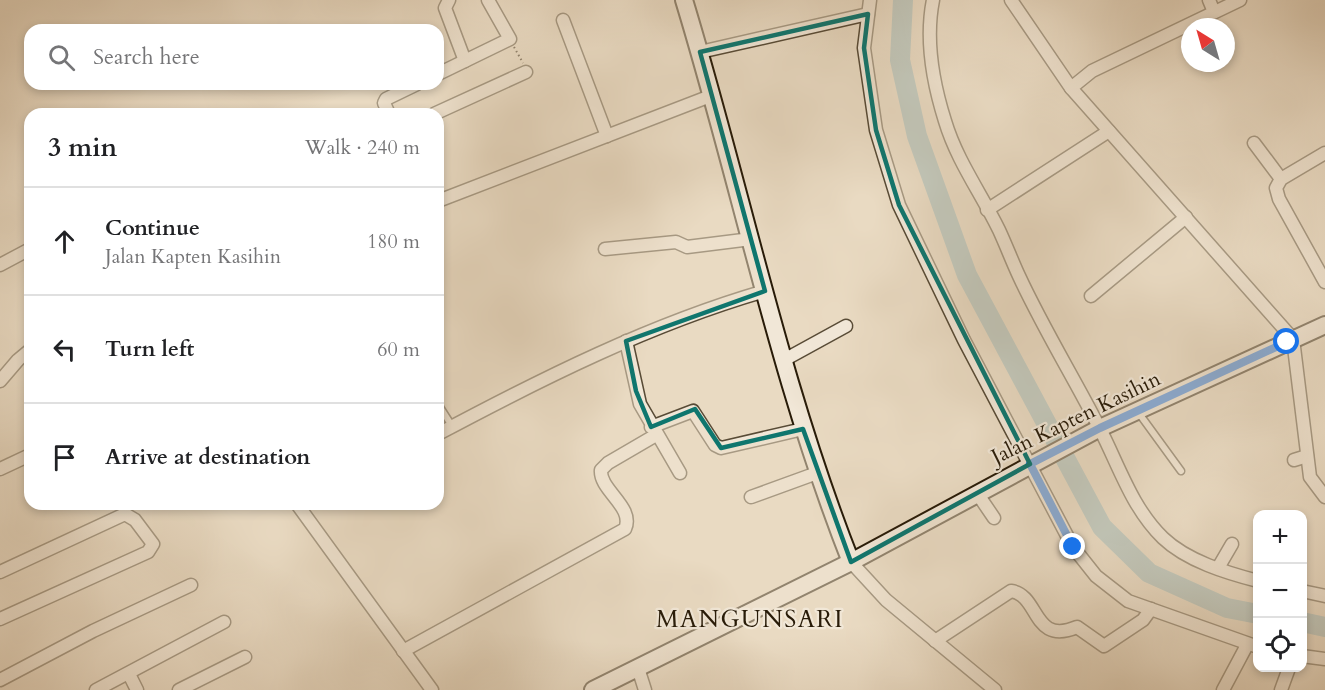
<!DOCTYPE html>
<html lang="en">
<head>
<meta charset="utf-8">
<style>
  :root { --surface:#fff; --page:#f2f2f2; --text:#202124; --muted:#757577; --line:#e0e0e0 }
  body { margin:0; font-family:Cardo,serif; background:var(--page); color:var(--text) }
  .controls { position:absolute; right:18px; bottom:18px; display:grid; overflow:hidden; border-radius:12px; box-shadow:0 3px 9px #0003 }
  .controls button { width:54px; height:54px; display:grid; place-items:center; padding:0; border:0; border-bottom:2px solid var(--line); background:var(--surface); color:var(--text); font:30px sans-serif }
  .compass { position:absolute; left:1181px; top:18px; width:54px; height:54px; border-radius:50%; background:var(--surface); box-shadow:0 3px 9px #0003; rotate:323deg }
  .stop { position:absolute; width:18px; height:18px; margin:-14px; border:4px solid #1a73e8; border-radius:50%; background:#fff }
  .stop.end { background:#1a73e8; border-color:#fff; box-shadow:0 2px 6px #0008 }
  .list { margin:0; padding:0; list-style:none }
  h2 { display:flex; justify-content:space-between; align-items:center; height:78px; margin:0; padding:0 24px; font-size:26px }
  h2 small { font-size:20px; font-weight:400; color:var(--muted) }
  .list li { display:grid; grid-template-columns:39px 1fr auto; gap:18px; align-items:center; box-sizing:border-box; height:108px; padding:0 24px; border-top:2px solid var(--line) }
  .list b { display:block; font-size:22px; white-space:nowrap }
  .list p { margin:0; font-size:20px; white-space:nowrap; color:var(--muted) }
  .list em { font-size:20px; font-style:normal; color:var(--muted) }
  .icon { flex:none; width:33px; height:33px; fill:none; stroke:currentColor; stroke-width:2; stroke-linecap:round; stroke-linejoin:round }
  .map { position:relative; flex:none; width:1325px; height:690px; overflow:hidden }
  .search { position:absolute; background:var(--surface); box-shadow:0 3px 9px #0003; left:24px; top:24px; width:420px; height:66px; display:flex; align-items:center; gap:15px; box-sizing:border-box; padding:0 21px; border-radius:18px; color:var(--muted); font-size:22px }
  .panel { position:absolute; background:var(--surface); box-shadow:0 3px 9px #0003; left:24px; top:108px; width:420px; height:402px; border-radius:18px }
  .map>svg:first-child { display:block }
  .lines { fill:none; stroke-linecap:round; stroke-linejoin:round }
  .river { stroke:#99b9ba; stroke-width:20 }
  .lane-casing { stroke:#584b36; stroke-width:9 }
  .street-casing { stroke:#584b36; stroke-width:15 }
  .secondary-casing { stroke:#281b08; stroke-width:20 }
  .path { stroke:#281b08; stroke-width:2; stroke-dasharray:1.5 3; stroke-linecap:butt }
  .lane { stroke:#f1e7d7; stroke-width:6 }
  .street { stroke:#f1e7d7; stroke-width:12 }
  .secondary { stroke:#f1e7d7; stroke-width:16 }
  .route { stroke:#1a73e8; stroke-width:8 }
  .marked { fill:none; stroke:#0f766e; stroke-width:4.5; stroke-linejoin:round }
  .labels { text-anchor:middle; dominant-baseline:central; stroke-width:4.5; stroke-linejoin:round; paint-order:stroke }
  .street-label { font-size:21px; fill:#281b08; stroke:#f1e7d7 }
  .quarter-label { font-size:24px; letter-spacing:1.5px; fill:#281b08; stroke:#f1e7d7 }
</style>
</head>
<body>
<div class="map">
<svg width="1325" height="690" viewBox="0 0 1325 690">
  <rect width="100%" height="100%" fill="#e9dac2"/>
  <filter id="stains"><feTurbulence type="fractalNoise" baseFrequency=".00333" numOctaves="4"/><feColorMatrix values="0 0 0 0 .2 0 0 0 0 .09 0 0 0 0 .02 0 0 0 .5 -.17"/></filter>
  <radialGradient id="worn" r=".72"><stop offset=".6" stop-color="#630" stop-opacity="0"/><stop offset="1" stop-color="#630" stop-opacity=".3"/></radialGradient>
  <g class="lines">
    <g class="river">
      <polyline points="903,0 900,60 917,136 967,275 1102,527 1149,573 1227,608 1258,614"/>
      <polyline points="1302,622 1325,627"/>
    </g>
    <defs>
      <g id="lane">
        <polyline points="438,404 452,426"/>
        <polyline points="1138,412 1181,471"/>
      </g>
      <g id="street">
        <polyline points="449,0 445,8 465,61"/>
        <polyline points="870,0 864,48 876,130 899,205 964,340 1073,547 1096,576 1128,601 1258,647"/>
        <path d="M933 0C925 40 933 83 945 121 957 161 981 193 999 230 1006 245 1012 261 1019 276 1043 328 1074 378 1100 429 1119 466 1132 508 1163 538 1187 561 1227 573 1258 581"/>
        <polyline points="1011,0 1071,88"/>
        <polyline points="1209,0 1214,12"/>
        <polyline points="1240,0 1092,71 1071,88 1293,339 1310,477 1325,497"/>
        <polyline points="563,20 607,136"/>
        <polyline points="700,52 868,14"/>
        <polyline points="438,74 510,39 488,0"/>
        <polyline points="389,114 384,103 386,99 417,84"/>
        <polyline points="434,114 526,72"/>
        <polyline points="1254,143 1281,179"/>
        <polyline points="1325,153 1281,179 1276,188 1279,199 1325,282"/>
        <polyline points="438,201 713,95"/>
        <polyline points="987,210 1109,131"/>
        <polyline points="605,249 676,242 687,247 751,239"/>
        <polyline points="0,265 30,249"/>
        <polyline points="1091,296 1186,217"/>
        <polyline points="626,341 640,404 680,473"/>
        <polyline points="784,360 846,326"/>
        <polyline points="0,381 18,360 30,350"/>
        <polyline points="651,427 693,411 715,445 721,448 803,429"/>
        <path d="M438 434C543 378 651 324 765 291"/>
        <polyline points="1294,460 1307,456"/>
        <polyline points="0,469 30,455"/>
        <polyline points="977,493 994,518"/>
        <polyline points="751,497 817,473"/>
        <polyline points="297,504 432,690"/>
        <polyline points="851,562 886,600 995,690"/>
        <polyline points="1218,568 1232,544"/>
        <polyline points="0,572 125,514 135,520 153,544 148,552 0,619"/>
        <polyline points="1302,591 1325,596"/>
        <path d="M935 641 1011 591C1040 595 1032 646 1077 627L1104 646 1143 620 1151 609"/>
        <path d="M403 651 625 529C635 507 599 490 601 470L608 463 656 435"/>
        <polyline points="1302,656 1325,659"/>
        <polyline points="638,668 645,690"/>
        <polyline points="129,674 137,690"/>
        <polyline points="0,680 93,631 191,585"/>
        <polyline points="96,690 224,622"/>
        <polyline points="179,690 245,657"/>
        <polyline points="1223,690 1247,645"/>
        <polyline points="1281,690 1289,668"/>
      </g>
      <g id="secondary">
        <path d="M684 0C741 187 779 380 851 562"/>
        <polyline points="593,690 851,562 1100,428 1325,325"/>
      </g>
    </defs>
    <use href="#lane" class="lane-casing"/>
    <use href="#street" class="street-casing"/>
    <use href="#secondary" class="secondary-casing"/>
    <polyline class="path" points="514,47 523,63"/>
    <use href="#lane" class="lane"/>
    <use href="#street" class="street"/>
    <use href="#secondary" class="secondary"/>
  </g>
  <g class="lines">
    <polyline class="route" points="1073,547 1030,464 1100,428 1287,342"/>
  </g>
  <path d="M0 0H1325V690H0ZM868 14 864 48 876 130 899 205 1030 464 851 562 803 429 721 448 695 409 651 427 636 391 626 341 765 291 700 52Z" fill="#e9dac2" fill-opacity=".55" fill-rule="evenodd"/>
  <path class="marked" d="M868 14 864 48 876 130 899 205 1030 464 851 562 803 429 721 448 695 409 651 427 636 391 626 341 765 291 700 52Z"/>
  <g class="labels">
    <g class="street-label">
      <text transform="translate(1076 418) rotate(-26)">Jalan Kapten Kasihin</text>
    </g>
    <g class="quarter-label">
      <text x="750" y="619">MANGUNSARI</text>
    </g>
  </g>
  <rect width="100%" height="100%" filter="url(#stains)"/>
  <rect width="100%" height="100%" fill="url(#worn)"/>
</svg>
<div class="controls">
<button>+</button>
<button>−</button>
<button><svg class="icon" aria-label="locate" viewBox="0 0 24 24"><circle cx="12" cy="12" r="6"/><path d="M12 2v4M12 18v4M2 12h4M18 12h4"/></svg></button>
</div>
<svg class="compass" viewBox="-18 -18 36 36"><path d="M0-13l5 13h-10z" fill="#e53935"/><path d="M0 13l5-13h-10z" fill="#757577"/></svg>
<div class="stop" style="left:1287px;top:342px"></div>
<div class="stop end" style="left:1073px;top:547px"></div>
<div class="search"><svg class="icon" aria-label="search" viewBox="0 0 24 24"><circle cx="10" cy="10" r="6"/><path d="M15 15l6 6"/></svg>Search here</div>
<section class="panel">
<h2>3 min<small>Walk · 240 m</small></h2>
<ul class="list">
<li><svg class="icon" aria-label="ahead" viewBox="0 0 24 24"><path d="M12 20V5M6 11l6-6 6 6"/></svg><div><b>Continue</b><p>Jalan Kapten Kasihin</p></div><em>180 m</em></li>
<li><svg class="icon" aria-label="left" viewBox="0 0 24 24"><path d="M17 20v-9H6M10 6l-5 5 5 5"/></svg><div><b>Turn left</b></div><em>60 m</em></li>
<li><svg class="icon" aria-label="arrive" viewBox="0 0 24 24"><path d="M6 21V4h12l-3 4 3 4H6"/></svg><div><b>Arrive at destination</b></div></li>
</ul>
</section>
</div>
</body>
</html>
